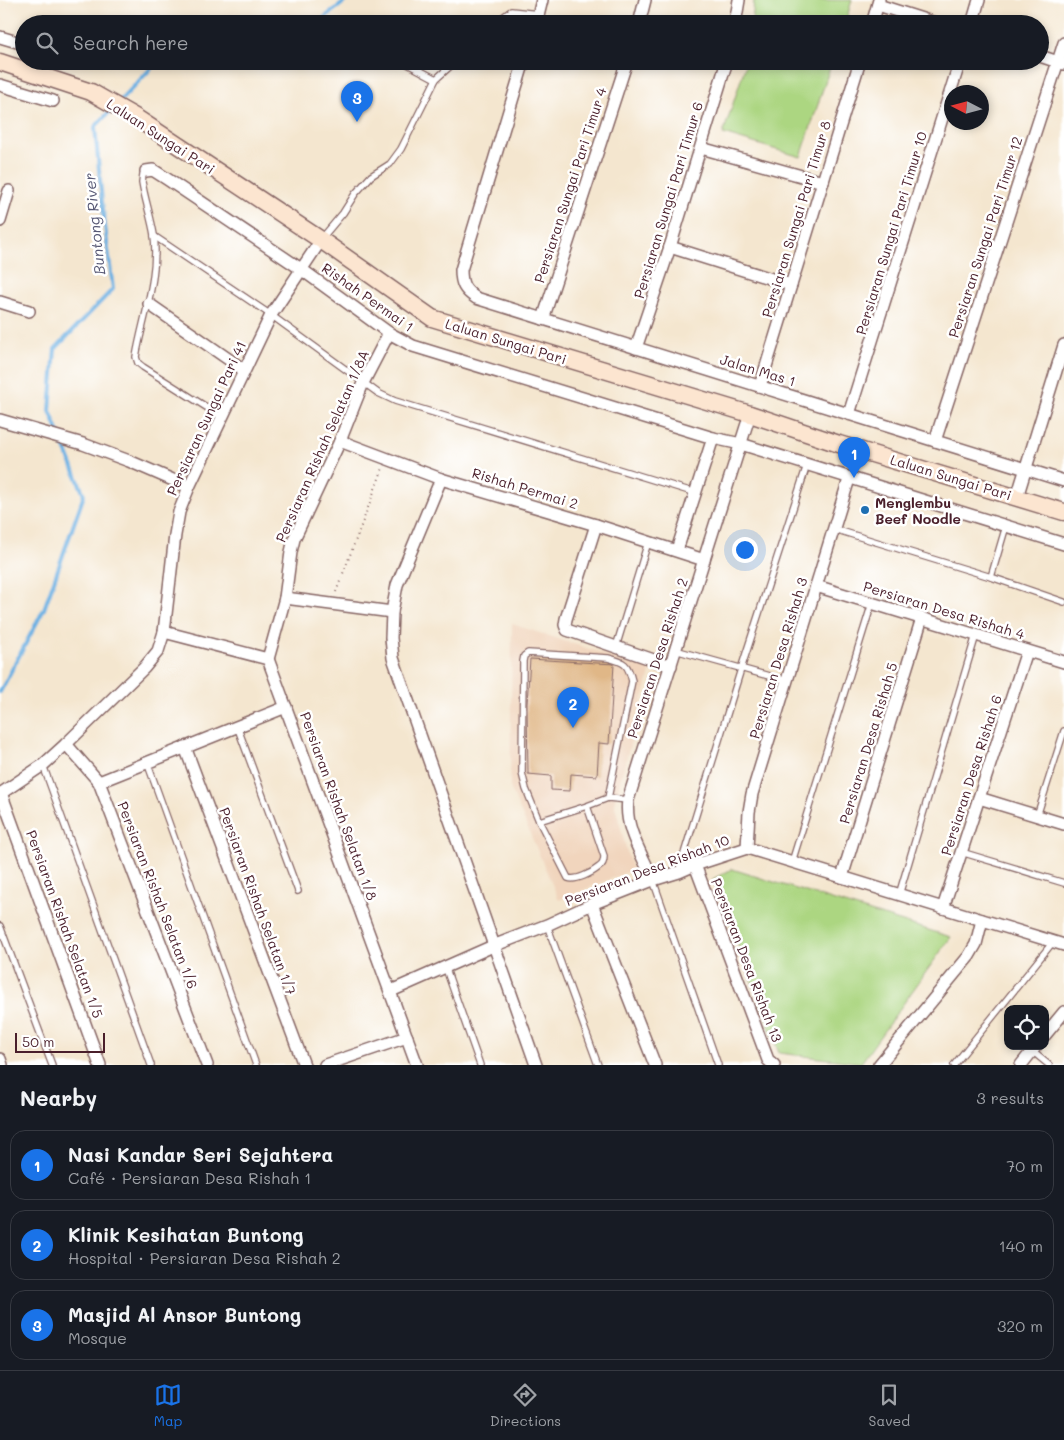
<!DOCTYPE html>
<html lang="en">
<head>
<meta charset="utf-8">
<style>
  :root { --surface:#171b24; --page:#20242c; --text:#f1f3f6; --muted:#9ea1a6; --line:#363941; --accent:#1a73e8 }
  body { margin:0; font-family:Mali,sans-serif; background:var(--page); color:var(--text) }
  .controls { position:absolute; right:15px; bottom:15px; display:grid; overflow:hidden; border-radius:10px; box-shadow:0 2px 8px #0003 }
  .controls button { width:45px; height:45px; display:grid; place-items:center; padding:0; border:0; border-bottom:1px solid var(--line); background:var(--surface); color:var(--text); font:25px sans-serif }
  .compass { position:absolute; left:944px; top:85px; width:45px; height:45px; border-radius:50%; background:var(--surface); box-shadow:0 2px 8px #0003; rotate:276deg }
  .scale { position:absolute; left:15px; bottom:12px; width:90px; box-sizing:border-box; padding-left:5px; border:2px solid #4a1f2b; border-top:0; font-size:14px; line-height:18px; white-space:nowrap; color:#4a1f2b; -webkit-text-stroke:4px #fff; paint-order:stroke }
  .you { position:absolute; left:744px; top:549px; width:18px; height:18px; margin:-12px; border:4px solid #fff; border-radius:50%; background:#1a73e8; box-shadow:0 0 0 8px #1a73e833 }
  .badge { display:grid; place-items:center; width:32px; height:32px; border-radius:50%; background:var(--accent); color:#fff; font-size:16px; font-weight:700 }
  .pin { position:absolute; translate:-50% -41px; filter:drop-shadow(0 1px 2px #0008) }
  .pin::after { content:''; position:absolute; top:26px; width:18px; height:15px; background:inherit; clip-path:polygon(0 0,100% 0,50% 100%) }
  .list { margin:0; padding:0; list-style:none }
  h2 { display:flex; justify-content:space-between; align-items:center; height:65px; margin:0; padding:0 20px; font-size:21px }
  h2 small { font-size:16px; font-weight:400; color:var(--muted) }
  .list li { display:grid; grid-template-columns:32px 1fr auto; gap:15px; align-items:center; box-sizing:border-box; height:70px; margin:0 10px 10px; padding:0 10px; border:1px solid var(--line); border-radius:15px }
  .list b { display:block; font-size:19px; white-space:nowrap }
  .list p { margin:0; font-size:16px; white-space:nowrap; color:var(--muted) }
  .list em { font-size:16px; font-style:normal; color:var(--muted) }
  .icon { flex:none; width:28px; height:28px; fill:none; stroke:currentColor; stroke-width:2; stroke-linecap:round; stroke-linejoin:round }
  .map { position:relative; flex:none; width:1064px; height:1065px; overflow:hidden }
  .search { position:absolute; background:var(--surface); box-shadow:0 2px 8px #0003; left:15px; right:15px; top:15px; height:55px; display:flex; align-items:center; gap:12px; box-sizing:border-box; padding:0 18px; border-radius:28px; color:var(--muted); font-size:19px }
  .sheet { height:305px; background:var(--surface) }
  nav { display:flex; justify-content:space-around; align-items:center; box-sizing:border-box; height:70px; border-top:1px solid var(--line); background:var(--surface); font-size:14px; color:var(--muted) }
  nav a { display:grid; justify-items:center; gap:2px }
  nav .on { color:var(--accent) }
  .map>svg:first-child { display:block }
  .built { fill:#f1d5bd }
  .green { fill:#acd681; stroke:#7b7a56 }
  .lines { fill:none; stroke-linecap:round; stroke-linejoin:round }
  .stream { stroke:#6db1e3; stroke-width:4 }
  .building { fill:#e0b787 }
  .lane-casing { stroke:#866564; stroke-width:8 }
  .street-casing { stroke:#866564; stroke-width:14 }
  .secondary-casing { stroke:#866564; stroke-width:19 }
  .path { stroke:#866564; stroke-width:2; stroke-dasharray:1 4; stroke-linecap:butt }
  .lane { stroke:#fff; stroke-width:5.5 }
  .street { stroke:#fff; stroke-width:11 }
  .secondary { stroke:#fce5d0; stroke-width:16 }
  .poi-dot { fill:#1f6fb2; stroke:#fff; stroke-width:2 }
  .labels { text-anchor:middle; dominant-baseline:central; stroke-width:5; stroke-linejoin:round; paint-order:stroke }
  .street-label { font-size:14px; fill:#4a1f2b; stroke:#fff }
  .poi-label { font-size:14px; font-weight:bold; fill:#4a1f2b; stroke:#fff; text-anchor:start }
  .water-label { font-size:15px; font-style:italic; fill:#585975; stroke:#fff }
</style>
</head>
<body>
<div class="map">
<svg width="1064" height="1065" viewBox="0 0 1064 1065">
  <rect width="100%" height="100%" fill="#fff"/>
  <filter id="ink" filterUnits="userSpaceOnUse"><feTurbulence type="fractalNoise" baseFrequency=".02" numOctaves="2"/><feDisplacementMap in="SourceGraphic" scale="10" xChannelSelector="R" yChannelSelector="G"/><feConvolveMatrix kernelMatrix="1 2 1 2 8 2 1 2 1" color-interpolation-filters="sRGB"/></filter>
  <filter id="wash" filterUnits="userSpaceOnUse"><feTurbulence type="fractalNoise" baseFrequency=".0096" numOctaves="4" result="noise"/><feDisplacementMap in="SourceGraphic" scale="20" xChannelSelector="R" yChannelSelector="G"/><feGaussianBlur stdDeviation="1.12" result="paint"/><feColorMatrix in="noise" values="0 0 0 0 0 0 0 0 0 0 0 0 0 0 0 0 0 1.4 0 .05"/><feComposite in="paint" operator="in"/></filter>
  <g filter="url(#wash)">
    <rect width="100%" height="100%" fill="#f4e6cf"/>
    <polygon class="built" points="512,624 651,669 614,803 632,870 559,900 510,787"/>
    <g class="green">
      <polygon points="754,0 852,0 845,24 752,24"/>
      <polygon points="747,61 832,61 801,157 723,134"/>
      <polygon points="732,869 951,937 861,1063 779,1053 713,879"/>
    </g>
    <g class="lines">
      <g class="stream">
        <polyline points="316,24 347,0"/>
        <polyline points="119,102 158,61"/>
        <polyline points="0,692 44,609 84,495 50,411 55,349 113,289 102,202 95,127 112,109"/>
      </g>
    </g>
    <g id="blocks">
      <polygon class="building" points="530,659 614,664 609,744 599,743 597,776 571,774 570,791 551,790 551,776 528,774 527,704"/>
    </g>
  </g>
  <g filter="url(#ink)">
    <use href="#blocks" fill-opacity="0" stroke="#866564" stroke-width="1"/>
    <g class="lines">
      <defs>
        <g id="lane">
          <polyline points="494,24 511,11 539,14"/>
          <polyline points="402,61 436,79"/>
          <path d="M146 171 143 174 142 182C145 200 151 217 154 235 159 276 143 317 136 357L138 363 143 367 222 417"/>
          <polyline points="154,236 271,315 378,393 395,401 696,493"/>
          <polyline points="322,238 343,213 355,194 371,176 390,164 401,149 436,79 456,61"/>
          <polyline points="834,529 991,577 1006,526"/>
          <polyline points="991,577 1064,602"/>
          <polyline points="616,647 648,542"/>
          <polyline points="675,650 787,681"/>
          <polyline points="237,726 298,891"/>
          <polyline points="147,762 256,1065"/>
          <polyline points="43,765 151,1065"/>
          <path d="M608 798 632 681C628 664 625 662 608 658L528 653 524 656 523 661 522 773 526 789 539 821 568 878C576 881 592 873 599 867 603 865 604 860 604 856L587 806 608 798 628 800"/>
          <polyline points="1037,816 1064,731"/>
          <polyline points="539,821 587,806"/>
          <polyline points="961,852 1064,883"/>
          <polyline points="792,862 872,603"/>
          <polyline points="679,870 741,669 807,465"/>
          <polyline points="653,880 718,1065"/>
          <polyline points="899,895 976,635"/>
          <polyline points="547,925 598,1065"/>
          <polyline points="0,926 52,1065"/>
          <polyline points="445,966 480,1065"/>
          <polyline points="1032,1051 1049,1065"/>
          <polyline points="954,1065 1053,942"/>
        </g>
        <g id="street">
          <polyline points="878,5 938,24"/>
          <polyline points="536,24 542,0"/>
          <polyline points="639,24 645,0"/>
          <polyline points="735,24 739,0"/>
          <polyline points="872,24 879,0"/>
          <polyline points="972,24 979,0"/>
          <polyline points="0,37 24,44"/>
          <polyline points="1040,56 1064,64"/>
          <path d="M524 61 461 270C461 284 464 290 476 298L1064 481"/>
          <polyline points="0,85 53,101"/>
          <polyline points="701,148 823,182"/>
          <polyline points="146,171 153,170 167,179 301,269 389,333 413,346 713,438 741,444 1064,544"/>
          <polyline points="0,221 9,191"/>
          <polyline points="670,247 791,285"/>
          <polyline points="0,302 29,311"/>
          <polyline points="149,304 244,370"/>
          <polyline points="543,319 627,61"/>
          <polyline points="636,348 670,247 727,61"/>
          <polyline points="760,386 860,61"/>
          <polyline points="849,414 960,61"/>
          <polyline points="0,420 83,444 129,461 189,487"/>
          <polyline points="340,441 441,479 596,525 704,560"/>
          <polyline points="935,441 1064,43"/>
          <polyline points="441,479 397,585 392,612 391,638 393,658 536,1065"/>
          <polyline points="1017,497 1064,345"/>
          <polyline points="596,525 566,619 565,625 567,630 671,666"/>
          <polyline points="677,550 713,438"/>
          <polyline points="816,586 1064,662"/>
          <polyline points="285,598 392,612"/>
          <polyline points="164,632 268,659 417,1065"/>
          <polyline points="268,659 285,598 291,552 294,539 340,441 363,383 389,333"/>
          <polyline points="66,744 99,782 207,1065"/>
          <polyline points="185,747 304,1065"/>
          <polyline points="99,782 286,707"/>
          <polyline points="1,793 100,1065"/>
          <polyline points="0,794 43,765 66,744 144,668 158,651 164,632 175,535 179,512 189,487 271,315 321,240"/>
          <polyline points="979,798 1064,824"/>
          <polyline points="747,848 749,812 752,794 849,479"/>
          <polyline points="695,865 768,1060 774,1065"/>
          <polyline points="842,877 922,618"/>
          <path d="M653 880C642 854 624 828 628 800L750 414"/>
          <polyline points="592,904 655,1065"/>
          <polyline points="943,908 1027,651"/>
          <polyline points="391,991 493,946 547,925 592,904 653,880 679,872 695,865 747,848 1064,945"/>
          <polyline points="1045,1035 1064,1012"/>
          <polyline points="0,1059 2,1065"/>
          <polyline points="325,1065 407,1037"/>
          <polyline points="879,1065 969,956 976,944 982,920"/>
          <polyline points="1021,1065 1036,1046"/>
        </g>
        <polyline id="secondary" points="0,62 91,92 135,117 321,240 432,318 750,414 839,444 1064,512"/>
      </defs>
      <use href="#lane" class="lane-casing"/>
      <use href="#street" class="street-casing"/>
      <use href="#secondary" class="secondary-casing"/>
      <polyline class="path" points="336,592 383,468"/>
      <use href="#lane" class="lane"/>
      <use href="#street" class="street"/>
      <use href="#secondary" class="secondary"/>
    </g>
  </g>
  <circle class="poi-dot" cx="865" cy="510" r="5"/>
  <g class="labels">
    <g class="street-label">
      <text transform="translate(161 136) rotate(33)">Laluan Sungai Pari</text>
      <text transform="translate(570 185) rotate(-72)">Persiaran Sungai Pari Timur 4</text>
      <text transform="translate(668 200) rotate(-73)">Persiaran Sungai Pari Timur 6</text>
      <text transform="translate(796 219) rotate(-73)">Persiaran Sungai Pari Timur 8</text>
      <text transform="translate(891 233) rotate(-73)">Persiaran Sungai Pari Timur 10</text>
      <text transform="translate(985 237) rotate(-72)">Persiaran Sungai Pari Timur 12</text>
      <text transform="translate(368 297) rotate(35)">Rishah Permai 1</text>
      <text transform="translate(506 341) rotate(17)">Laluan Sungai Pari</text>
      <text transform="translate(758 370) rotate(17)">Jalan Mas 1</text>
      <text transform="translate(206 418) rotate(-65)">Persiaran Sungai Pari 41</text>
      <text transform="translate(322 446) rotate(-66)">Persiaran Rishah Selatan 1/8A</text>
      <text transform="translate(951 477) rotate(17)">Laluan Sungai Pari</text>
      <text transform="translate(525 488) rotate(17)">Rishah Permai 2</text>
      <text transform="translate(944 610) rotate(17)">Persiaran Desa Rishah 4</text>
      <text transform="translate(657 658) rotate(-72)">Persiaran Desa Rishah 2</text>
      <text transform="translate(778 658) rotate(-73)">Persiaran Desa Rishah 3</text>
      <text transform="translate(868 743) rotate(-73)">Persiaran Desa Rishah 5</text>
      <text transform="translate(971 775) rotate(-72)">Persiaran Desa Rishah 6</text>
      <text transform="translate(339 806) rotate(70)">Persiaran Rishah Selatan 1/8</text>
      <text transform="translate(647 870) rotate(-21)">Persiaran Desa Rishah 10</text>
      <text transform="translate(158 895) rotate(69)">Persiaran Rishah Selatan 1/6</text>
      <text transform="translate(258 901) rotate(70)">Persiaran Rishah Selatan 1/7</text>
      <text transform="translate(65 924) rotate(70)">Persiaran Rishah Selatan 1/5</text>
      <text transform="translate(747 960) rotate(69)">Persiaran Desa Rishah 13</text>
    </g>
    <g class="poi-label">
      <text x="875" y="502">Menglembu<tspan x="875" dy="16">Beef Noodle</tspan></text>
    </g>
    <g class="water-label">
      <text transform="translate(94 224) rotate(-96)">Buntong River</text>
    </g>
  </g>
</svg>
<div class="controls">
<button><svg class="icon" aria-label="locate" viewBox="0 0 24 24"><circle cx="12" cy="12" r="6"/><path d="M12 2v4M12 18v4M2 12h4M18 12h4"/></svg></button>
</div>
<svg class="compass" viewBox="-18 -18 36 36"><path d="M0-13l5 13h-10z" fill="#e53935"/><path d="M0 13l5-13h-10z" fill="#9ea1a6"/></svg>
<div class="scale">50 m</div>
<div class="you"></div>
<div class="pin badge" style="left:854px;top:478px">1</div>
<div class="pin badge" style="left:573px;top:728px">2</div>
<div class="pin badge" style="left:357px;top:122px">3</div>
<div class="search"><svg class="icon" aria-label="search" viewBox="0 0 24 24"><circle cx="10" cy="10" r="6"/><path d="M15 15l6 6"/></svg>Search here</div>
</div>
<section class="sheet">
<h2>Nearby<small>3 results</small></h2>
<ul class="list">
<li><span class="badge">1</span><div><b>Nasi Kandar Seri Sejahtera</b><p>Café · Persiaran Desa Rishah 1</p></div><em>70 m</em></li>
<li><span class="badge">2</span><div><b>Klinik Kesihatan Buntong</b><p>Hospital · Persiaran Desa Rishah 2</p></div><em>140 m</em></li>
<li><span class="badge">3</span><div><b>Masjid Al Ansor Buntong</b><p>Mosque</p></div><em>320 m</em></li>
</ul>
</section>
<nav>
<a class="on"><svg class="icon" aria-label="map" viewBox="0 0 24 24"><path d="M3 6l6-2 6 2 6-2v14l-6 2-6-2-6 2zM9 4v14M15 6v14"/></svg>Map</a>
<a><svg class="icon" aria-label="directions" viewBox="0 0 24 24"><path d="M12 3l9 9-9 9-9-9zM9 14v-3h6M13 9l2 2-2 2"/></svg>Directions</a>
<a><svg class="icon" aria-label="saved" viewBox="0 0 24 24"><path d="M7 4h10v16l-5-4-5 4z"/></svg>Saved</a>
</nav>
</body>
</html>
